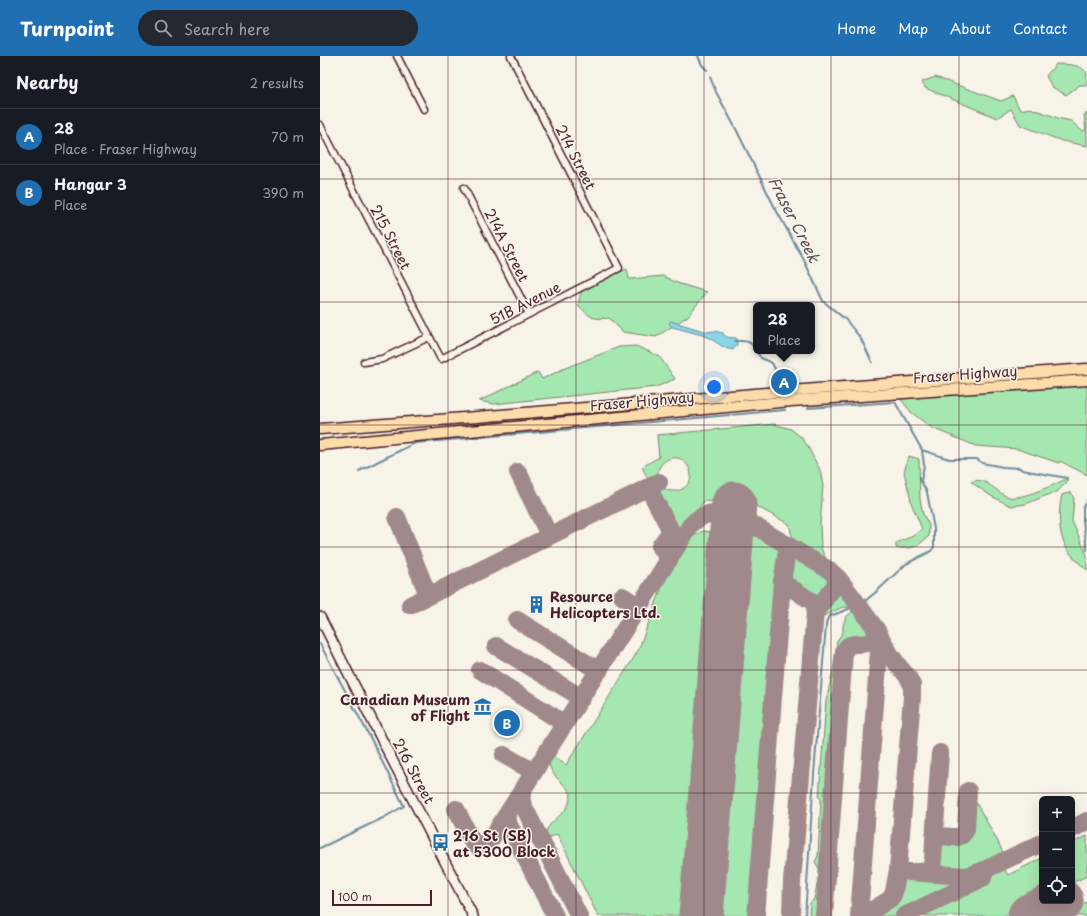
<!DOCTYPE html>
<html lang="en">
<head>
<meta charset="utf-8">
<style>
  :root { --surface:#171b24; --page:#242831; --text:#f1f3f6; --muted:#9ea1a6; --line:#363941; --accent:#1f6fb2 }
  body { margin:0; font-family:"Playpen Sans",sans-serif; background:var(--page); color:var(--text) }
  .controls { position:absolute; right:12px; bottom:12px; display:grid; overflow:hidden; border-radius:6px; box-shadow:0 4px 16px #0002 }
  .controls button { width:36px; height:36px; display:grid; place-items:center; padding:0; border:0; border-bottom:1px solid var(--line); background:var(--surface); color:var(--text); font:20px sans-serif }
  .scale { position:absolute; left:12px; bottom:10px; width:100px; box-sizing:border-box; padding-left:4px; border:2px solid #4a1f2b; border-top:0; font-size:11px; line-height:14px; white-space:nowrap; color:#4a1f2b; -webkit-text-stroke:3px #f7f3e8; paint-order:stroke }
  .you { position:absolute; left:394px; top:331px; width:14px; height:14px; margin:-10px; border:3px solid #fff; border-radius:50%; background:#1a73e8; box-shadow:0 0 0 6px #1a73e833 }
  .badge { display:grid; place-items:center; width:26px; height:26px; border-radius:50%; background:var(--accent); color:#fff; font-size:13px; font-weight:700 }
  .pin { position:absolute; translate:-50% -50%; border:2px solid #fff; box-shadow:0 1px 4px #0006 }
  .popup { position:absolute; left:433px; top:246px; width:62px; height:52px; box-sizing:border-box; display:grid; place-content:center; border-radius:6px; background:var(--surface); filter:drop-shadow(0 1px 3px #0005); font-size:13px; white-space:nowrap; color:var(--muted) }
  .popup b { font-size:15px; color:var(--text) }
  .popup::after { content:''; position:absolute; left:50%; top:100%; margin-left:-8px; border:8px solid transparent; border-top-color:var(--surface) }
  .list { margin:0; padding:0; list-style:none }
  h2 { display:flex; justify-content:space-between; align-items:center; height:52px; margin:0; padding:0 16px; font-size:17px }
  h2 small { font-size:13px; font-weight:400; color:var(--muted) }
  .list li { display:grid; grid-template-columns:26px 1fr auto; gap:12px; align-items:center; box-sizing:border-box; height:56px; padding:0 16px; border-top:1px solid var(--line) }
  .list b { display:block; font-size:15px; white-space:nowrap }
  .list p { margin:0; font-size:13px; white-space:nowrap; color:var(--muted) }
  .list em { font-size:13px; font-style:normal; color:var(--muted) }
  .icon { flex:none; width:22px; height:22px; fill:none; stroke:currentColor; stroke-width:2; stroke-linecap:round; stroke-linejoin:round }
  .map { position:relative; flex:none; width:767px; height:860px; overflow:hidden }
  header { display:flex; align-items:center; gap:24px; box-sizing:border-box; height:56px; padding:0 20px; background:var(--accent); color:#fff }
  header strong { font-size:19px }
  nav { display:flex; gap:22px; margin-inline-start:auto; font-size:14px }
  .search { width:280px; height:36px; background:var(--page); display:flex; align-items:center; gap:10px; box-sizing:border-box; padding:0 14px; border-radius:22px; color:var(--muted); font-size:15px }
  main { display:flex }
  aside { flex:1; background:var(--surface) }
  .map>svg:first-child { display:block }
  .green { fill:#a5e7b0; stroke:#78836e }
  .water { fill:#88d5e6; stroke:#6f8c9b }
  .lines { fill:none; stroke-linecap:round; stroke-linejoin:round }
  .stream { stroke:#6f8c9b; stroke-width:2 }
  .taxiway { stroke:#a0898a; stroke-width:18 }
  .runway { stroke:#a0898a; stroke-width:45 }
  .street-casing { stroke:#4a1f2b; stroke-width:9 }
  .secondary-casing { stroke:#4a1f2b; stroke-width:12 }
  .primary-casing { stroke:#4a1f2b; stroke-width:13 }
  .street { stroke:#f7f3e8; stroke-width:6 }
  .secondary { stroke:#f7f3e8; stroke-width:9 }
  .primary { stroke:#fcdcab; stroke-width:10 }
  .grid { fill:none; stroke:#4a1f2b; stroke-width:1; stroke-opacity:0.55 }
  .labels { text-anchor:middle; dominant-baseline:central; stroke-width:3; stroke-linejoin:round; paint-order:stroke }
  .street-label { font-size:14px; fill:#4a1f2b; stroke:#f7f3e8 }
  .poi-label { font-size:14px; font-weight:bold; fill:#4a1f2b; stroke:#f7f3e8; text-anchor:start }
  .water-label { font-size:15px; font-style:italic; fill:#5a4c5a; stroke:#f7f3e8 }
</style>
</head>
<body>
<header>
<strong>Turnpoint</strong>
<div class="search"><svg class="icon" aria-label="search" viewBox="0 0 24 24"><circle cx="10" cy="10" r="6"/><path d="M15 15l6 6"/></svg>Search here</div>
<nav><a>Home</a><a>Map</a><a>About</a><a>Contact</a></nav>
</header>
<main>
<aside>
<h2>Nearby<small>2 results</small></h2>
<ul class="list">
<li><span class="badge">A</span><div><b>28</b><p>Place · Fraser Highway</p></div><em>70 m</em></li>
<li><span class="badge">B</span><div><b>Hangar 3</b><p>Place</p></div><em>390 m</em></li>
</ul>
</aside>
<div class="map">
<svg width="767" height="860" viewBox="0 0 767 860">
  <rect width="100%" height="100%" fill="#f7f3e8"/>
  <filter id="ink" filterUnits="userSpaceOnUse"><feTurbulence type="fractalNoise" baseFrequency=".025" numOctaves="2"/><feDisplacementMap in="SourceGraphic" scale="8" xChannelSelector="R" yChannelSelector="G"/><feConvolveMatrix kernelMatrix="1 2 1 2 8 2 1 2 1" color-interpolation-filters="sRGB"/></filter>
  <g filter="url(#ink)">
    <g class="green">
      <path d="M736 8C745 8 765 8 767 19 767 22 767 26 767 29H760L746 39 732 31 726 20Z"/>
      <polygon points="615,21 681,45 693,40 700,54 710,52 738,62 751,65 762,75 766,74 764,59 767,57 767,90 742,85 700,69 691,53 677,62 605,32 602,26"/>
      <path d="M307 213 309 223 343 220 357 227 387 236 368 260 336 281 303 276 289 262C272 264 270 261 258 249L261 236 300 216Z"/>
      <polygon points="316,290 339,300 355,323 336,331 174,348 159,345 218,316 222,323 245,312 299,291"/>
      <polygon points="767,324 767,419 740,405 739,407 697,393 656,390 612,372 592,357 578,340"/>
      <path d="M454 368 471 373 481 381 487 389 500 414 503 430 500 469 501 492 508 508 474 489 469 468 434 449 384 445 361 478 356 476 335 433 341 430C356 444 379 427 368 410 358 393 334 405 338 423L330 427 322 411 339 401 337 379Z"/>
      <path d="M589 400 599 403 600 443 603 458 609 469V480C595 493 593 492 576 492V487L593 480 602 473 592 449 584 416Z"/>
      <path d="M747 423V426L737 436 725 440 706 448 691 450 671 440 651 426C666 419 675 437 689 441 702 444 734 428 747 423Z"/>
      <path d="M751 436 754 443 752 465 767 499V514C761 509 750 499 746 491 738 476 738 456 742 439Z"/>
      <path d="M383 475 393 476 400 484 370 860H278L237 778 227 783C222 770 239 762 246 753 249 749 250 743 251 738 245 726 230 721 229 706L233 700 246 709 318 595 346 520 371 481Z"/>
      <polygon points="432,478 439,478 443,480 461,490 462,493 460,523 433,860 392,860 423,487"/>
      <polygon points="472,496 510,520 510,531 504,539 496,540 469,523 470,498"/>
      <path d="M520 533 528 541 549 570C559 589 538 583 529 587 526 589 524 591 522 594L502 860H489L490 847 494 843 500 814 495 806 498 800 501 743 499 741 506 645 513 615 517 585 523 576V569L526 561 532 556 531 552 523 551 504 560V550L512 541Z"/>
      <path d="M654 743 677 784 685 801 656 814 648 817 616 815 619 783C626 784 634 785 641 784 658 781 654 756 654 743Z"/>
      <polygon points="767,780 767,820 752,827 752,787"/>
      <polygon points="722,802 722,841 683,860 551,860 576,844 578,840 581,822 585,819 645,823 650,823 682,809 688,819"/>
      <polygon points="767,846 767,860 738,860"/>
    </g>
    <path class="water" d="M351 265 387 276 394 275 403 277C406 283 410 281 416 282L417 289 413 294 405 292 391 283 382 279 352 271 349 267Z"/>
    <g class="lines">
      <g class="stream">
        <polyline points="378,0 382,9 387,14"/>
        <polyline points="390,21 396,36 416,73 455,152 484,204 503,245 526,264 534,274 541,283 552,306"/>
        <path d="M415 285C426 285 430 284 436 294"/>
        <polyline points="436,295 441,302 452,307 456,315"/>
        <polyline points="488,352 575,346 602,394 629,403 657,403 662,407 683,411 700,412 702,414 747,422"/>
        <polyline points="39,415 95,387 465,354"/>
        <polyline points="767,444 763,451 763,464 767,494"/>
        <polyline points="545,545 556,536 586,508 611,495 614,491 614,473 607,436 601,425 604,409 602,394"/>
        <polyline points="0,588 51,683 84,750 63,762 0,792"/>
        <polyline points="485,860 494,718 506,569 507,564 510,560 529,553"/>
      </g>
      <g class="taxiway">
        <polyline points="198,416 229,479"/>
        <polyline points="324,433 327,432 329,433 351,475 340,490 349,504"/>
        <polyline points="77,461 108,539"/>
        <polyline points="412,477 417,468 425,466 430,467 509,514 518,522 531,539 556,573 570,598 577,608 588,621 592,629 592,641 578,814 574,835 573,839 570,843 543,860"/>
        <polyline points="462,526 499,550"/>
        <polyline points="302,540 320,551"/>
        <polyline points="90,549 339,426"/>
        <polyline points="197,564 279,615"/>
        <polyline points="176,590 262,642"/>
        <polyline points="160,614 245,668"/>
        <polyline points="184,699 214,716"/>
        <polyline points="203,735 201,742 203,749 259,860"/>
        <path d="M136 753 153 787 157 790C163 789 166 787 171 783L214 716 370 470C379 460 399 449 408 465 410 468 411 473 412 477"/>
        <polyline points="185,761 235,860"/>
        <polyline points="752,773 767,765"/>
        <polyline points="614,785 620,697"/>
        <polyline points="589,816 644,820 649,819 660,816 722,787"/>
        <path d="M594 816C598 816 603 816 607 815 615 812 613 793 614 785 622 773 640 790 646 773L648 735"/>
        <polyline points="436,860 462,526 468,489"/>
        <polyline points="471,860 472,825 495,556 514,531 517,522"/>
        <path d="M504 860 524 597C529 577 555 600 556 573"/>
        <polyline points="539,860 559,595 559,580"/>
        <polyline points="584,860 663,822"/>
      </g>
      <g class="runway">
        <polyline points="381,860 414,448"/>
        <polyline points="710,860 741,845"/>
      </g>
      <defs>
        <g id="street">
          <polyline points="77,0 104,53"/>
          <polyline points="0,69 121,303 299,212 191,0"/>
          <polyline points="144,132 209,258"/>
          <polyline points="44,306 62,303 109,281"/>
        </g>
        <polyline id="secondary" points="0,561 65,690 153,860"/>
        <g id="primary">
          <polyline points="0,373 157,361 470,335 767,313"/>
          <polyline points="0,389 471,345 767,324"/>
        </g>
      </defs>
      <use href="#street" class="street-casing"/>
      <use href="#secondary" class="secondary-casing"/>
      <use href="#primary" class="primary-casing"/>
      <use href="#street" class="street"/>
      <use href="#secondary" class="secondary"/>
      <use href="#primary" class="primary"/>
    </g>
  </g>
  <path class="grid" d="M128 0V860M256 0V860M384 0V860M511 0V860M639 0V860M0 123H767M0 246H767M0 369H767M0 491H767M0 614H767M0 737H767"/>
  <defs>
    <symbol id="building-bare" viewBox="-9 -9 18 18"><path d="M-4-6H4V6H1V3H-1V6H-4ZM-2.5-4.3h1.7v1.8h-1.7ZM.8-4.3h1.7v1.8H.8ZM-2.5-1h1.7V.8h-1.7ZM.8-1h1.7V.8H.8Z" fill="#1f6fb2" stroke="#f7f3e8" stroke-width="2.5" paint-order="stroke"/></symbol>
    <symbol id="museum-bare" viewBox="-9 -9 18 18"><path d="M0-6L6-3V-2H-6V-3ZM-5-1h2V3h-2ZM-1-1h2V3h-2ZM3-1h2V3H3ZM-6 4H6V6H-6Z" fill="#1f6fb2" stroke="#f7f3e8" stroke-width="2.5" paint-order="stroke"/></symbol>
    <symbol id="bus-bare" viewBox="-9 -9 18 18"><path d="M-5-6H5V4H4V6H2V4H-2V6H-4V4H-5ZM-3.5-4V0h7V-4ZM-3.5 1.2v1.5H-2V1.2ZM2 1.2v1.5H3.5V1.2Z" fill="#1f6fb2" stroke="#f7f3e8" stroke-width="2.5" paint-order="stroke"/></symbol>
  </defs>
  <g fill-rule="evenodd">
    <use href="#building-bare" x="204" y="536" width="25" height="25"/>
    <use href="#museum-bare" x="150" y="638" width="25" height="25"/>
    <use href="#bus-bare" x="108" y="774" width="25" height="25"/>
  </g>
  <g class="labels">
    <g class="street-label">
      <text transform="translate(256 101) rotate(63)">214 Street</text>
      <text transform="translate(71 181) rotate(63)">215 Street</text>
      <text transform="translate(187 189) rotate(63)">214A Street</text>
      <text transform="translate(205 247) rotate(-27)">51B Avenue</text>
      <text transform="translate(645 318) rotate(-4)">Fraser Highway</text>
      <text transform="translate(322 345) rotate(-5)">Fraser Highway</text>
      <text transform="translate(94 715) rotate(62)">216 Street</text>
    </g>
    <g class="poi-label">
      <text x="230" y="540">Resource<tspan x="230" dy="16">Helicopters Ltd.</tspan></text>
      <text x="150" y="643" text-anchor="end">Canadian Museum<tspan x="150" dy="16">of Flight</tspan></text>
      <text x="133" y="779">216 St (SB)<tspan x="133" dy="16">at 5300 Block</tspan></text>
    </g>
    <g class="water-label">
      <text transform="translate(475 163) rotate(63)">Fraser Creek</text>
    </g>
  </g>
</svg>
<div class="controls">
<button>+</button>
<button>−</button>
<button><svg class="icon" aria-label="locate" viewBox="0 0 24 24"><circle cx="12" cy="12" r="6"/><path d="M12 2v4M12 18v4M2 12h4M18 12h4"/></svg></button>
</div>
<div class="scale">100 m</div>
<div class="you"></div>
<div class="pin badge" style="left:464px;top:326px">A</div>
<div class="popup"><b>28</b>Place</div>
<div class="pin badge" style="left:187px;top:667px">B</div>
</div>
</main>
</body>
</html>
